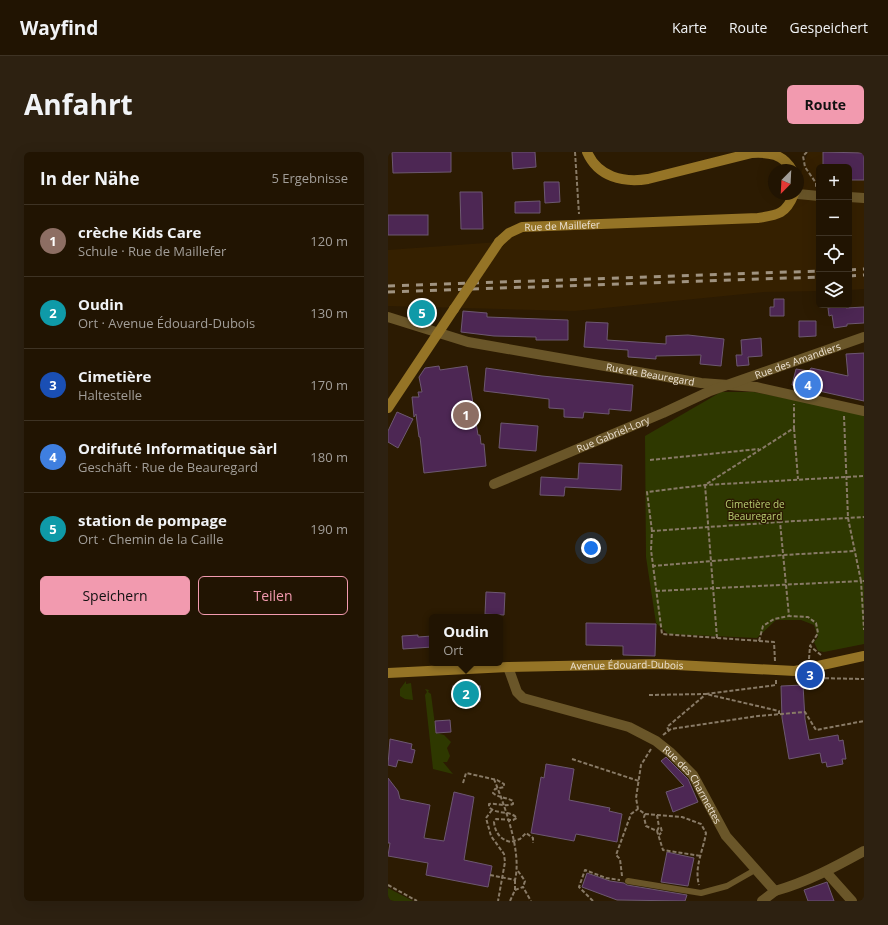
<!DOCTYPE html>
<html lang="de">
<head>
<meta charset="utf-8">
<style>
  :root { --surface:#211402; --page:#2d2111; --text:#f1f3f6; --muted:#a29e99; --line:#3e3324; --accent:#f29aaf }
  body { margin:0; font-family:"Open Sans",sans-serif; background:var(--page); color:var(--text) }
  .controls { position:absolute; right:12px; top:12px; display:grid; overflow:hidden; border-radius:6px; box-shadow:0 4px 16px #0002 }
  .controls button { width:36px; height:36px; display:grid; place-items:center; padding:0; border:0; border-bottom:1px solid var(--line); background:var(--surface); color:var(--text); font:20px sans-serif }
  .compass { position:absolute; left:380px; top:12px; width:36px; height:36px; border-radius:50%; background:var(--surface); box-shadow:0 4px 16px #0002; rotate:204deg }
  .you { position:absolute; left:203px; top:396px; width:14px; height:14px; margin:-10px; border:3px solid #fff; border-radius:50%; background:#1a73e8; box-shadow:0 0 0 6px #1a73e833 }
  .badge { display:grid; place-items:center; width:26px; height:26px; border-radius:50%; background:var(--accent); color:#fff; font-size:13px; font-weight:700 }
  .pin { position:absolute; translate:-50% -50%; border:2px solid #fff; box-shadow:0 1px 4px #0006 }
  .popup { position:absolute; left:41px; top:462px; width:74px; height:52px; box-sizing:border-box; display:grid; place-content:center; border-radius:6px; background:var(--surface); filter:drop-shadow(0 1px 3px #0005); font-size:13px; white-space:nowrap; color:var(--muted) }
  .popup b { font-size:15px; color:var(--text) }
  .popup::after { content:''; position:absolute; left:50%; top:100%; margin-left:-8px; border:8px solid transparent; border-top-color:var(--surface) }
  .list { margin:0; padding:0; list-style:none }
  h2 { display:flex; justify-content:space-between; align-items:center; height:52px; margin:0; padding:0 16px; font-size:17px }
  h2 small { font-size:13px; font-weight:400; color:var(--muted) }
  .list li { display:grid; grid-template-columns:26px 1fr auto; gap:12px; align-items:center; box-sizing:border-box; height:72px; padding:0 16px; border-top:1px solid var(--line) }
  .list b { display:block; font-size:15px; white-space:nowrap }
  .list p { margin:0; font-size:13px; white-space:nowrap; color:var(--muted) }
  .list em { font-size:13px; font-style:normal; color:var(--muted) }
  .actions { display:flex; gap:8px; padding:12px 16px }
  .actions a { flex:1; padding:9px 0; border:1px solid var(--accent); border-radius:6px; text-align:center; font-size:14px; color:var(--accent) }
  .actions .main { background:var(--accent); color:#111 }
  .icon { flex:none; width:22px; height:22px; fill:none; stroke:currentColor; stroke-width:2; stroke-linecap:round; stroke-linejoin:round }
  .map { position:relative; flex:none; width:476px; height:749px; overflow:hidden; border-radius:6px }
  header { display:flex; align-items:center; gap:24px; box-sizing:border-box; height:56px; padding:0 20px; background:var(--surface); border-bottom:1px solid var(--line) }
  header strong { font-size:19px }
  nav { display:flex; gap:22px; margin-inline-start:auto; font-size:14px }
  .intro { display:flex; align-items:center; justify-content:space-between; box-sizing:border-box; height:96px; padding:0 24px }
  h1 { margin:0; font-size:28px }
  .button { padding:10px 18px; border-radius:6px; background:var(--accent); color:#111; font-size:14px; font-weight:700 }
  main { display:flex; gap:24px; padding:0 24px }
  aside { flex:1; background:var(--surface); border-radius:6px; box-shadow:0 4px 16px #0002 }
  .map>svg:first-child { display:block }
  .built { fill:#352000 }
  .green { fill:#2e3800 }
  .building { fill:#4d2754; stroke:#6d5871 }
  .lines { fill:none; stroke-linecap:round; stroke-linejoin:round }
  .path { stroke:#887a66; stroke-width:2; stroke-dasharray:4 2; stroke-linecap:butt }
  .lane { stroke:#6a5629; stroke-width:6 }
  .street { stroke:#6a5629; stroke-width:10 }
  .secondary { stroke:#957426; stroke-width:10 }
  .rail { stroke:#a09380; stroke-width:3; stroke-dasharray:7 7; stroke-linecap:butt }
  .secondary-bridge { stroke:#957426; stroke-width:10 }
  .labels { text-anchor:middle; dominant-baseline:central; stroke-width:3; stroke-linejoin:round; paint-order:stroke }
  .street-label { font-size:10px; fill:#ede2d3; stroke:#2c1b02 }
  .park-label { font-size:10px; fill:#b8ce73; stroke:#2c1b02 }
</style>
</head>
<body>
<header>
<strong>Wayfind</strong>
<nav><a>Karte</a><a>Route</a><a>Gespeichert</a></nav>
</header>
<div class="intro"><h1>Anfahrt</h1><a class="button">Route</a></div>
<main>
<aside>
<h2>In der Nähe<small>5 Ergebnisse</small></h2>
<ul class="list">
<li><span class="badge" style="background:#8d6e63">1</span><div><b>crèche Kids Care</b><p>Schule · Rue de Maillefer</p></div><em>120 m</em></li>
<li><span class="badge" style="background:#0f9aa8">2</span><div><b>Oudin</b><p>Ort · Avenue Édouard-Dubois</p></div><em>130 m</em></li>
<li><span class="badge" style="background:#1a4fb4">3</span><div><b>Cimetière</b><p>Haltestelle</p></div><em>170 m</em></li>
<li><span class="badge" style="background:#3f7fe0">4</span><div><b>Ordifuté Informatique sàrl</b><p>Geschäft · Rue de Beauregard</p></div><em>180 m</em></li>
<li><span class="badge" style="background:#0f9aa8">5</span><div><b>station de pompage</b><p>Ort · Chemin de la Caille</p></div><em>190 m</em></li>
</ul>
<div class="actions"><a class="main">Speichern</a><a>Teilen</a></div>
</aside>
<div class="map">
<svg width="476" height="749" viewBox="0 0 476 749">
  <rect width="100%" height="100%" fill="#2c1b02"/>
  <polygon class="built" points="420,0 476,0 476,137 461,138 461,15 431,15 431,139 376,140 186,159 0,154 0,98 111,90 134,75 387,63 410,42 410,31"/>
  <g class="green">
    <polygon points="333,240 366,240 476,262 476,492 436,500 430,499 426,490 430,485 426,473 413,468 388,468 369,486 280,482 268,471 258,405 257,284"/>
    <polygon points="18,529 18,532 23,531 25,548 17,547 12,544 12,537"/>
    <polygon points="37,537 41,538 40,540 43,542 48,581 56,583 63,590 59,596 62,604 59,610 55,610 65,622 45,617 37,543 39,540"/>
    <polygon points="0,736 25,749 0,749"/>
  </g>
  <g class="building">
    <polygon points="4,0 63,0 63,20 5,21"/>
    <polygon points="124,0 147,0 148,15 125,17"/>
    <polygon points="435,0 476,1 476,28 461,28 461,15 435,15"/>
    <polygon points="156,30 171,30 172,50 157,51"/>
    <polygon points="72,40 94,40 95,77 73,77"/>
    <polygon points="152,49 152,61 127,61 127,50"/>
    <rect x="0" y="63" width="40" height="20"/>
    <polygon points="386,147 396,147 396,164 382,164 382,155 386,155"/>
    <polygon points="457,153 458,156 476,155 476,171 459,172 459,174 446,176 444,163 441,164 440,156"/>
    <polygon points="43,155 44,166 25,166 25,156"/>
    <polygon points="75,159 99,161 99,165 180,168 180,188 148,188 148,185 106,184 73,180"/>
    <polygon points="411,169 428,169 428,184 411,185"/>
    <polygon points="198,170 220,171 219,188 278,192 278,184 300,183 336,187 333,214 312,212 313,203 268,204 268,207 240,205 240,198 196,195"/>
    <polygon points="373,186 374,204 360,205 361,213 349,214 348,203 354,203 353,188"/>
    <polygon points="476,201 476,249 404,233 408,217 421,219 423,216 460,224 458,202"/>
    <polygon points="51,214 52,218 79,214 90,283 92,283 93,292 96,292 98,314 36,321 32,285 31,285 28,262 26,265 24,245 31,245 30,240 34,240 31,225 37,216"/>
    <polygon points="98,216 154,224 245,233 243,259 221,257 221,262 196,260 195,266 176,265 176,257 161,256 161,247 96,239"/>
    <polygon points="9,260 25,267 10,296 0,290 0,279"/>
    <polygon points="113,271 150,274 148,299 111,296"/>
    <polygon points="191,311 234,313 233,338 177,335 176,344 152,343 153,325 190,327"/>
    <polygon points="98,440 117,441 116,463 97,462"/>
    <polygon points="198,471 268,472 267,504 235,503 235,494 198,493"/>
    <polygon points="30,483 30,485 44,484 44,495 15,497 14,484"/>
    <polygon points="415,533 417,567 421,588 450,583 451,589 455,588 458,607 454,607 455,612 439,615 438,610 434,611 432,601 401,607 394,566 393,534"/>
    <rect x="65" y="534" width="27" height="15"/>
    <polygon points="62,568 63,580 48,581 47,569"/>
    <polygon points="2,587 24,592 23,597 27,598 24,611 10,608 8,615 0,613"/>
    <polygon points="278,605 300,627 310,650 285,660 278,640 296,634 273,609"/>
    <polygon points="158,612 186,617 181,648 222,656 221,659 234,662 229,690 188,682 186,689 143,681 153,625 156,626"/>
    <polygon points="0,626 10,639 12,647 42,653 36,686 56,689 66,640 86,645 76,708 104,714 100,735 38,723 40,711 0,704 2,691 0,691"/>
    <polygon points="279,700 306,706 300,734 273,730"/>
    <polygon points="199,721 222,729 236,731 239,733 299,743 297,749 229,748 194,735"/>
    <polygon points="439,730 446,749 420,749 416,738"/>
  </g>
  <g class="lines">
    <g class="path">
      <polyline points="187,0 191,62"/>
      <polyline points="419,0 415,4 417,15 428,31 428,35"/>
      <polyline points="456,264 460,366 473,429 476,429"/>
      <polyline points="406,276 410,327"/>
      <polyline points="262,308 371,297"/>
      <polyline points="264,379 259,340 317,333 476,324"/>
      <polyline points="264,414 395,403 467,399"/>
      <polyline points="268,439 473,429 476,478"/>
      <polyline points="329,486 317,333 406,276 406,252"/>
      <polyline points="371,489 375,474 386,467 401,464"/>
      <polyline points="433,503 422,494 430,481 428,471 420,465 401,464 392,370 476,365"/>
      <polyline points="421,507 422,494"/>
      <polyline points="387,509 386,490 274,482 263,398 264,379 392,370"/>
      <polyline points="425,526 476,527"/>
      <polyline points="388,528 388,533 318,542 391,559 391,562"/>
      <polyline points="261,543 318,542"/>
      <polyline points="281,579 279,575 317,543"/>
      <polyline points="275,583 283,577 370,564 417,560 428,578 476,569"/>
      <path d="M263 597 253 613 248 646 250 657 257 662 294 665 313 672 318 681C315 699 306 715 311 733"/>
      <polyline points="184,607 251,629"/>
      <path d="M75 631 78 621 109 628 116 632V635L107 637 105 641C111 646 118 645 125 649V652C116 655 110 651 101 652V655C108 663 122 658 129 666L125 668 108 667 106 670C107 681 113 688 123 690L132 687 138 681 145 686V691"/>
      <polyline points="104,658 98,666 103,684 116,702 117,710 110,749"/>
      <polyline points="257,662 256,665 258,674 269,679 275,698 313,704"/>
      <polyline points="269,663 271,675"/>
      <polyline points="269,679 271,675 273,676 274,680 271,683"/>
      <polyline points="130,719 137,729 135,735"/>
      <path d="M102 723 127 728C134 700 117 655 106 627"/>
      <polyline points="234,724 232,707 228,703 243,662 250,657"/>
      <polyline points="0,733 29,749"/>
      <polyline points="127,738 135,735 143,749"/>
      <polyline points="122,749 127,738 127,728"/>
      <polyline points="205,749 191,735 197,718 218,726 232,728"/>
    </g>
    <polyline class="lane" points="240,729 313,741 339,734 367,718"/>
    <g class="street">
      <polyline points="410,42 431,44"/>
      <polyline points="461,45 476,46"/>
      <path id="s1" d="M0 165 80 190 313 231 368 235 476 259"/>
      <path id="s2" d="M106 332 275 261 322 239 476 185"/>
      <path id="s3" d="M120 515 129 540 135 546 241 575 268 589 283 601 305 623 338 684 387 739C419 730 447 715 476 699"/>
      <polyline points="438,720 464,749"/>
      <polyline points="374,749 387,739"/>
    </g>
    <g class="secondary">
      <path d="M199 0C210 25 235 31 260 27L364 1C381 0 395 2 404 18"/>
      <path id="s4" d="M111 90 121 81 134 75 370 66C390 63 398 62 406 42"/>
      <polyline points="0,256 66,157"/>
      <path id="s5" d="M0 521 120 515 269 512 407 519 476 504"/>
    </g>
    <g class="rail">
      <polyline points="461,118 476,117"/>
      <polyline points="461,124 476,123"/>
      <polyline points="0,134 431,119"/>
      <polyline points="0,140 431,125"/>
    </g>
    <polyline class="secondary-bridge" points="66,157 111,90"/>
  </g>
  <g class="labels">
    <g class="street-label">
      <text stroke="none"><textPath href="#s4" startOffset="68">Rue de Maillefer</textPath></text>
      <text stroke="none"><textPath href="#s2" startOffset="328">Rue des Amandiers</textPath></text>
      <text stroke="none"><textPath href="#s1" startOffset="269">Rue de Beauregard</textPath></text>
      <text stroke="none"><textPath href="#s2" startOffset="129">Rue Gabriel-Lory</textPath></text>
      <text stroke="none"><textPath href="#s5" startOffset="239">Avenue Édouard-Dubois</textPath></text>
      <text stroke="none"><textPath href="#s3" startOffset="233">Rue des Charmettes</textPath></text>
    </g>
    <g class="park-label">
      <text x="367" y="352">Cimetière de<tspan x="367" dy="12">Beauregard</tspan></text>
    </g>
  </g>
</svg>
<div class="controls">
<button>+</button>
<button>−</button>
<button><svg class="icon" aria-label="locate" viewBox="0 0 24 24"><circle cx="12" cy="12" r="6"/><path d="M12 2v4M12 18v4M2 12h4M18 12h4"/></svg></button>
<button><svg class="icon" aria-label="layers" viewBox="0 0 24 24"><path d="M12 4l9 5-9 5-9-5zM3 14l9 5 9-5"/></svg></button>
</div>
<svg class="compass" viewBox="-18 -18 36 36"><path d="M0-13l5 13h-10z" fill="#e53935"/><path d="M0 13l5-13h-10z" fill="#a29e99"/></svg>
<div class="you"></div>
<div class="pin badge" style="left:78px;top:263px;background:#8d6e63">1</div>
<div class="pin badge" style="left:78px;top:542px;background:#0f9aa8">2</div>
<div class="popup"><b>Oudin</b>Ort</div>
<div class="pin badge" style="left:422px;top:523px;background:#1a4fb4">3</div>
<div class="pin badge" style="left:420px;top:233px;background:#3f7fe0">4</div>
<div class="pin badge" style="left:34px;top:161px;background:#0f9aa8">5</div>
</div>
</main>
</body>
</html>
